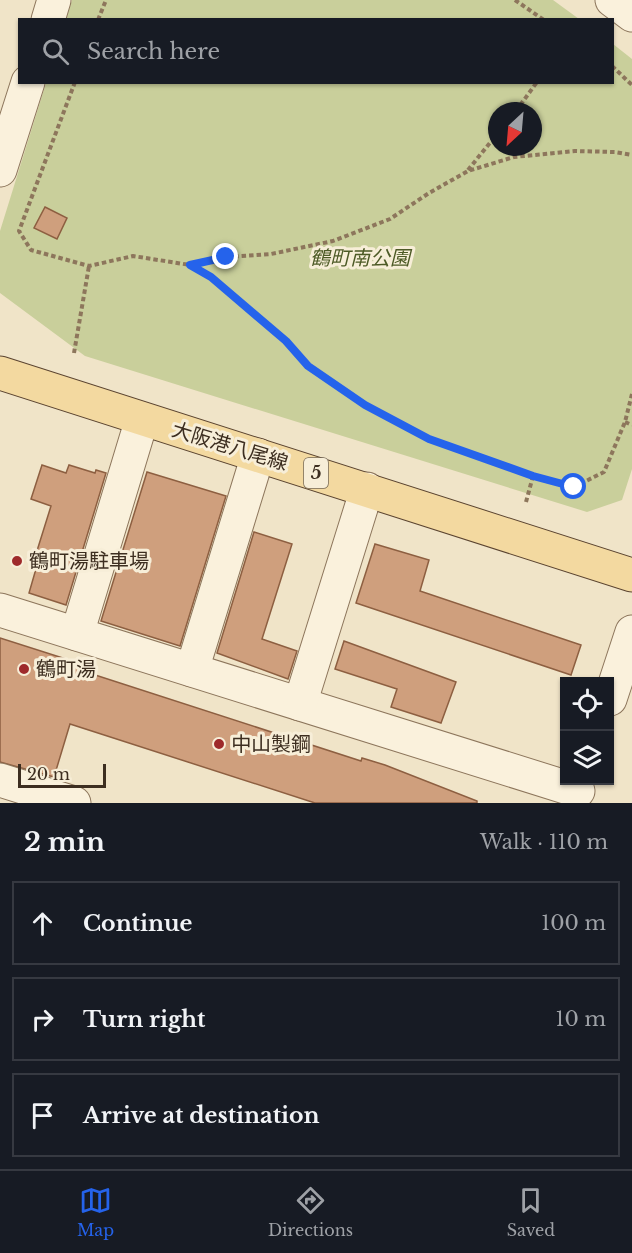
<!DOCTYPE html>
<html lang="en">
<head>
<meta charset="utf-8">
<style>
  :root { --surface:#171b24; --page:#20242c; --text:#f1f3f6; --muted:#9ea1a6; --line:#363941; --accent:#2563eb }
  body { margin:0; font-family:"Libre Baskerville","Noto Sans JP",serif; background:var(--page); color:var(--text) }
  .controls { position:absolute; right:18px; bottom:18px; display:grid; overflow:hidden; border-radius:0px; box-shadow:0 2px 4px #0004 }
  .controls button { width:54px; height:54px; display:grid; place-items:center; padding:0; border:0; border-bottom:2px solid var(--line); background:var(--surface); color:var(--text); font:30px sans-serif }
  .compass { position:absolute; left:488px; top:102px; width:54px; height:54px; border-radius:50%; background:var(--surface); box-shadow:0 2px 4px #0004; rotate:206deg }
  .scale { position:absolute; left:18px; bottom:15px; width:88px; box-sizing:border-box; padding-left:6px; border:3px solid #3d2e20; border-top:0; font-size:16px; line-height:21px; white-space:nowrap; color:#3d2e20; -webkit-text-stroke:4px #f7eed8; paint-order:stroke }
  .stop { position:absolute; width:18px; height:18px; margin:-14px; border:4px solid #2563eb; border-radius:50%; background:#fff }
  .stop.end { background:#2563eb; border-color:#fff; box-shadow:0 2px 6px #0008 }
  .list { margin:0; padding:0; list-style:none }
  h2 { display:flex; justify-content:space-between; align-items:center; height:78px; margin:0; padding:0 24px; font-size:26px }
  h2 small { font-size:20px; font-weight:400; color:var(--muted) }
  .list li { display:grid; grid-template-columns:39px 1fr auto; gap:18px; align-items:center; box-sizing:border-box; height:84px; margin:0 12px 12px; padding:0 12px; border:2px solid var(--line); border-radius:0px }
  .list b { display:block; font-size:22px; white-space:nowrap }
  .list em { font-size:20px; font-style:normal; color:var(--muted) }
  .icon { flex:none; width:33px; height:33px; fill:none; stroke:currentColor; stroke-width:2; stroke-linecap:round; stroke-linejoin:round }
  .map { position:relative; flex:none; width:632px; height:803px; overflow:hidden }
  .search { position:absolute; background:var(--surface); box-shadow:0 2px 4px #0004; left:18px; right:18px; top:18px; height:66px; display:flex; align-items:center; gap:15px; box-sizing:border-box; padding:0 21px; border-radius:0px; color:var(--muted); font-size:22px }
  .sheet { height:366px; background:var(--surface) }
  nav { display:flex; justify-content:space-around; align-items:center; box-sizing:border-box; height:84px; border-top:2px solid var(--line); background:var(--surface); font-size:16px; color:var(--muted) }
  nav a { display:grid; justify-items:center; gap:3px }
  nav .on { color:var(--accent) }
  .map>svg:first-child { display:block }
  .green { fill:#c9cf9b; fill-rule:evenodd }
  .building { fill:#cf9f7d; stroke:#8d5f41; stroke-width:1.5 }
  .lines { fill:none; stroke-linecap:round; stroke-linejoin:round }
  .minor-casing { stroke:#8d765c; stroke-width:35 }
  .major-casing { stroke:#5b4430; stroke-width:35 }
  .path { stroke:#8d765c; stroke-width:4; stroke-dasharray:4.5 3; stroke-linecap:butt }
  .minor { stroke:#faf1dc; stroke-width:33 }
  .major { stroke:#f3d9a0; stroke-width:33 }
  .route { stroke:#2563eb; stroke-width:8 }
  .poi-dot { fill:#9e2a2b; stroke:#f7eed8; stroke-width:2 }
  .labels { text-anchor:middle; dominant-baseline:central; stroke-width:6; stroke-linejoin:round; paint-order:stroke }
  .shield { fill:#f7eed8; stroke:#756857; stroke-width:1.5 }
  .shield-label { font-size:18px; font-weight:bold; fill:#3d2e20 }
  .park-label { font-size:20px; font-style:italic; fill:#4d5a26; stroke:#f7eed8 }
  .street-label { font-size:20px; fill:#3d2e20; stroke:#f7eed8 }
  .poi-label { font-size:20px; fill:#3d2e20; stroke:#f7eed8; text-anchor:start }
</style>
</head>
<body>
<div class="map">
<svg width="632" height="803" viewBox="0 0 632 803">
  <rect width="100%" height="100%" fill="#f0e4c8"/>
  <g class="green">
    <polygon points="72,0 553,0 579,19 66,19"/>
    <path d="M613 44 632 59V469L622 500 587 512 85 356 0 293V231L46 83 612 82ZM497 111H533V147H497Z"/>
  </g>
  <g class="building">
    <polygon points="45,207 67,218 57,239 34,228"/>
    <polygon points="42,465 66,473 69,465 95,473 96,470 106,473 66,605 29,593 40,555 36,554 51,506 31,499"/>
    <polygon points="147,472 226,496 180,646 101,621"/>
    <polygon points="254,532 292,544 262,639 297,651 288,679 217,653"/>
    <polygon points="375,544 429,560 420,591 581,645 571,675 356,603"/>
    <polygon points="0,638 91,667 89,673 361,761 362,758 385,765 477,801 477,803 315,803 70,724 54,777 0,762"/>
    <polygon points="344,641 456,682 441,723 391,707 397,689 335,669"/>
  </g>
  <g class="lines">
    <defs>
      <g id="minor">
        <polyline points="612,0 632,15"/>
        <polyline points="48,20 54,0"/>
        <polyline points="0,170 28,82"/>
        <polyline points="0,610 578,791"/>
        <polyline points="77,634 142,419"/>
        <polyline points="192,670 258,455"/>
        <polyline points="610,699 632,632"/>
        <polyline points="300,704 367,489"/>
        <polyline points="0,780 74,803"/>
      </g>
      <polyline id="major" points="0,373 632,575"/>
    </defs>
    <use href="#minor" class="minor-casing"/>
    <use href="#major" class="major-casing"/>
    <g class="path">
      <polyline points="515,0 544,20"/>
      <polyline points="98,20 106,0"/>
      <polyline points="612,66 632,85"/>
      <polyline points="75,82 19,231 31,250 89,266 133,256 190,265 211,277 286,341 307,366 365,405 429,439 533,476 574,487 604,472 625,422 632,394"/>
      <polyline points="516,111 537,82"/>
      <polyline points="468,170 497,134"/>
      <polyline points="190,265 226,257 271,254 333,241 390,219 429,193 468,171 514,157 575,151 615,152 632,155"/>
      <polyline points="74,353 89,266"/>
      <polyline points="625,422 632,425"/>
      <polyline points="526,502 533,476"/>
    </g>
    <use href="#minor" class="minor"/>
    <use href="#major" class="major"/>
  </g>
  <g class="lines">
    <polyline class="route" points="226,257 190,265 211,277 286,341 308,366 365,405 429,439 533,476 574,487"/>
  </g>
  <g class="poi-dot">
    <circle cx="17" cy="561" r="6"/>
    <circle cx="24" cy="669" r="6"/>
    <circle cx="219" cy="744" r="6"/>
  </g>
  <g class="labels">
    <rect class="shield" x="304" y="458" width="24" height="30" rx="4.5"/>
    <g class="shield-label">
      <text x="316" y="473">5</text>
    </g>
    <g class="park-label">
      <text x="360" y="258">鶴町南公園</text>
    </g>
    <g class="street-label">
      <text transform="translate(230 446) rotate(17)">大阪港八尾線</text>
    </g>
    <g class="poi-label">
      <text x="29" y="561">鶴町湯駐車場</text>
      <text x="36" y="669">鶴町湯</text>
      <text x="231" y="744">中山製鋼</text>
    </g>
  </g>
</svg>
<div class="controls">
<button><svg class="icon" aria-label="locate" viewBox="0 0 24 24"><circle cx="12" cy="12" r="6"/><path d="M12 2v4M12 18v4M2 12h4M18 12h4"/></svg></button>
<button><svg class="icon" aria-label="layers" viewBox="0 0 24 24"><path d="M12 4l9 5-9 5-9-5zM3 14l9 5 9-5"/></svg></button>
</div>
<svg class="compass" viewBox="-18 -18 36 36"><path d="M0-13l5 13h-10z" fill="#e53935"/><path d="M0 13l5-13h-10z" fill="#9ea1a6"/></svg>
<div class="scale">20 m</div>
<div class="stop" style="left:574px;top:487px"></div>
<div class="stop end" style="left:226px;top:257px"></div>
<div class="search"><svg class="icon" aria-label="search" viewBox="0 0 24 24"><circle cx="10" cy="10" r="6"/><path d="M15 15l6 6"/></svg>Search here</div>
</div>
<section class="sheet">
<h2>2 min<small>Walk · 110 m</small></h2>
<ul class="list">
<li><svg class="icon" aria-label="ahead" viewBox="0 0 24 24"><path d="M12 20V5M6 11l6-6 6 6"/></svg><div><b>Continue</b></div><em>100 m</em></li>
<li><svg class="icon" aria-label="right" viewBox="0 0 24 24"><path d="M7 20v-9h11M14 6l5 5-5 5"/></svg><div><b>Turn right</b></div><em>10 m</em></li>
<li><svg class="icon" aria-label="arrive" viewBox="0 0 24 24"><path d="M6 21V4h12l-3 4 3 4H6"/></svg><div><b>Arrive at destination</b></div></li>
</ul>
</section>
<nav>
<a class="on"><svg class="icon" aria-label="map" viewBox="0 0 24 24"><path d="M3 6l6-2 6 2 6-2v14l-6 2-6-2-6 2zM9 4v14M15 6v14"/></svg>Map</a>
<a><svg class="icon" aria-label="directions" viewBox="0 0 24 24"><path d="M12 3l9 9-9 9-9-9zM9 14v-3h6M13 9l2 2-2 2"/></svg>Directions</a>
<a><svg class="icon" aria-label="saved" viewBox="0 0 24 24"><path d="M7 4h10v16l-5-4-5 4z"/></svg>Saved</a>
</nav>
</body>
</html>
